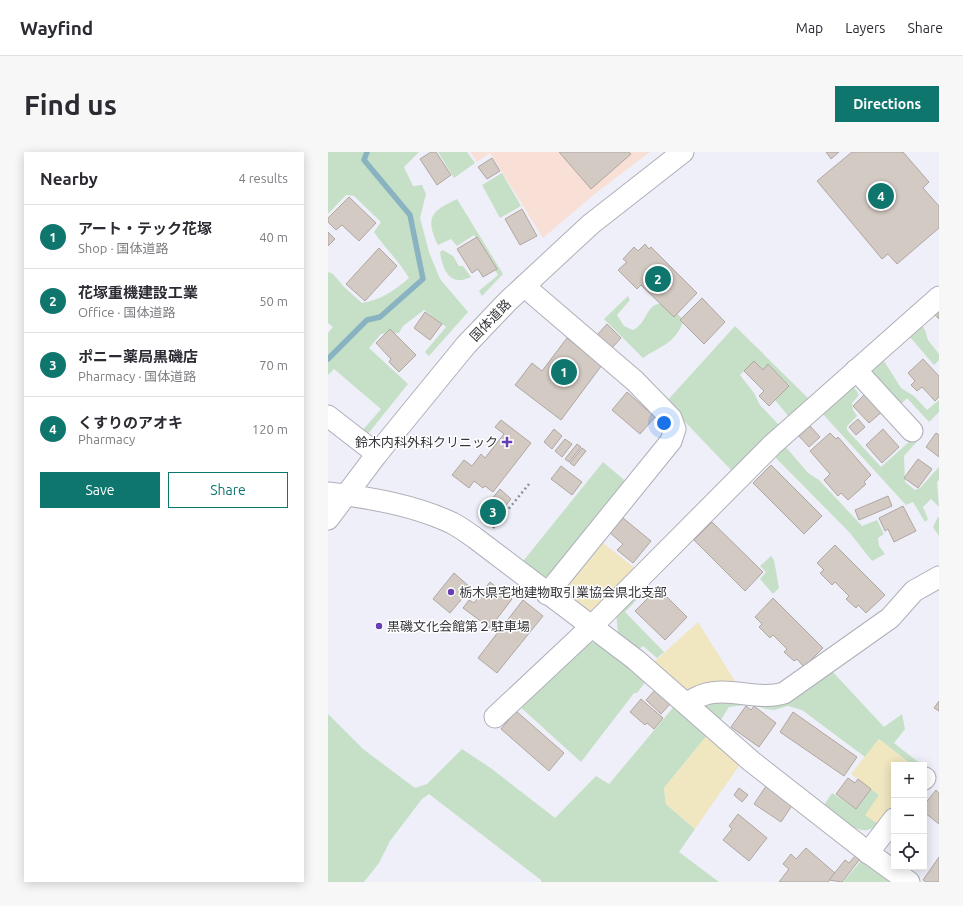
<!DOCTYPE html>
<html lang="en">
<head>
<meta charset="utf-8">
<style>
  :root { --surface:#fff; --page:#f7f7f7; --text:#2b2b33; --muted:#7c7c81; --line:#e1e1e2; --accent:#0f766e }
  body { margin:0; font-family:Ubuntu,"Noto Sans JP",sans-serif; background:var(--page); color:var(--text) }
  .controls { position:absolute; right:12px; bottom:12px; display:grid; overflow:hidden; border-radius:0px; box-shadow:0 2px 10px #0003 }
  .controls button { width:36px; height:36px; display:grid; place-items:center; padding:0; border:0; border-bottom:1px solid var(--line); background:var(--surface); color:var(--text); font:20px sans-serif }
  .you { position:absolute; left:336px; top:271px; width:14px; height:14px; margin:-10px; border:3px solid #fff; border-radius:50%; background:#1a73e8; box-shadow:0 0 0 6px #1a73e833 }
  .badge { display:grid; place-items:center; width:26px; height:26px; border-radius:50%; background:var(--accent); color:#fff; font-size:13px; font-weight:700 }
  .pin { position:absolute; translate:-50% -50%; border:2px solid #fff; box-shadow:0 1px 4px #0006 }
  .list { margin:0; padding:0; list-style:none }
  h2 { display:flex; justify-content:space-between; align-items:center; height:52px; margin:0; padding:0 16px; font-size:17px }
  h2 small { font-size:13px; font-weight:400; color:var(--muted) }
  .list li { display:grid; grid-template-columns:26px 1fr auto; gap:12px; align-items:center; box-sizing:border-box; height:64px; padding:0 16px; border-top:1px solid var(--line) }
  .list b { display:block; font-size:15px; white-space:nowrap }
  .list p { margin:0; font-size:13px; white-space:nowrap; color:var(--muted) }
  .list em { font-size:13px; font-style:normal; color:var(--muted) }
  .actions { display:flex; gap:8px; padding:12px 16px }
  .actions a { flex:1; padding:9px 0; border:1px solid var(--accent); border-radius:0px; text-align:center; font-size:14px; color:var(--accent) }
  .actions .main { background:var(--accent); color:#fff }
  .icon { flex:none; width:22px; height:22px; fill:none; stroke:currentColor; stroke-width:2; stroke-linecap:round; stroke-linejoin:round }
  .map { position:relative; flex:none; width:611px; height:730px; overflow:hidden; border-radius:0px }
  header { display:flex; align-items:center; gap:24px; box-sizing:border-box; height:56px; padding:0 20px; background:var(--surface); border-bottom:1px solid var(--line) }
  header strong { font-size:19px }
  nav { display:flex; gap:22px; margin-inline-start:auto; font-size:14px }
  .intro { display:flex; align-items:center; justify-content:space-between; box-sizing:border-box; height:96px; padding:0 24px }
  h1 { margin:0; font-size:28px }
  .button { padding:10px 18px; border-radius:0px; background:var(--accent); color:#fff; font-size:14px; font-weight:700 }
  main { display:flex; gap:24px; padding:0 24px }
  aside { flex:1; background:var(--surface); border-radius:0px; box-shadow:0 2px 10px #0003 }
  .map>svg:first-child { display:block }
  .commercial { fill:#f9e0d7 }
  .green { fill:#c6e0c7 }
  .sand { fill:#f0e7c1 }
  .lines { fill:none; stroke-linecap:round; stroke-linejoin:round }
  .stream { stroke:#89b3c0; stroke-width:5.5 }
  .building { fill:#d4cac4; stroke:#b0a6a1 }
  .minor-casing { stroke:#afafb9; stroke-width:23 }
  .path { stroke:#908f97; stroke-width:2.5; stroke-dasharray:2 3; stroke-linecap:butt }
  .minor { stroke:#fff; stroke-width:21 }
  .poi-dot { fill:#663fb7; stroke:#fff; stroke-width:1.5 }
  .labels { text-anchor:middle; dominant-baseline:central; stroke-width:3; stroke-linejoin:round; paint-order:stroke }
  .street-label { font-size:13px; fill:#37363b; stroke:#fff }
  .poi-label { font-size:13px; fill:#37363b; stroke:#fff; text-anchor:start }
</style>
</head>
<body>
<header>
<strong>Wayfind</strong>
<nav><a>Map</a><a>Layers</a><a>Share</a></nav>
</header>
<div class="intro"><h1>Find us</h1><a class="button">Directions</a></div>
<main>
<aside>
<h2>Nearby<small>4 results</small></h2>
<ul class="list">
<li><span class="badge">1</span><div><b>アート・テック花塚</b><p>Shop · 国体道路</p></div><em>40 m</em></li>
<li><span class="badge">2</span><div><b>花塚重機建設工業</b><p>Office · 国体道路</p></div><em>50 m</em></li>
<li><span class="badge">3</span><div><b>ポニー薬局黒磯店</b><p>Pharmacy · 国体道路</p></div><em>70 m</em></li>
<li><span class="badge">4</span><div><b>くすりのアオキ</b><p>Pharmacy</p></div><em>120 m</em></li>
</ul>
<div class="actions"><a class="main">Save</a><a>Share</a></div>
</aside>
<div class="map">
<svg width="611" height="730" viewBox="0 0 611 730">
  <rect width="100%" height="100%" fill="#efeff9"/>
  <polygon class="commercial" points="142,0 322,0 268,41 215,86 162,1 149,10"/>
  <g class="green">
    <path d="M0 0H91L76 15 85 34 94 33 98 42 92 66 101 100 112 127 140 160 101 204 97 200 118 175 96 158 75 174 71 181 53 182 41 196 80 232 39 283 34 279 53 257 6 217 0 223V181L5 175 0 171V120L5 122 16 135 34 151C53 148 67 138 81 126 71 109 57 96 46 80L53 70 26 44 18 43 0 62Z"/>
    <polygon points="110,0 139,0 147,11 126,26"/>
    <polygon points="174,21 193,54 172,66 154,33"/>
    <path d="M129 47 175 122 154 144 151 139 170 123 146 83 129 94 123 87 110 93C107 88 106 84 104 78 100 59 114 55 129 47Z"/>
    <path d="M115 98 125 104 131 114H135L143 125C122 135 115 119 112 100Z"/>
    <path d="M300 144 302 148 289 163 296 174 305 178C321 170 316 151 337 151L356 168C347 192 334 193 315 206L276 167Z"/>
    <polygon points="407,174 481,247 461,265 447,248 461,233 440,213 435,218 426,209 412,223 426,241 432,253 452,274 403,318 338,250"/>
    <polygon points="594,174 597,178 600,188 611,202 611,208 606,213 582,185"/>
    <polygon points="556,209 573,236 586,244 599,258 611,248 611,260 601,270 579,246 571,254 545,225 545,218"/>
    <polygon points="524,232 531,243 524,251 525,258 529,264 519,274 519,278 553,315 591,281 592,286 576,304 577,330 587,338 592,336 611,315 611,328 609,330 611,355 603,347 595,355 600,367 597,370 585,350 578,353 493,260"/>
    <polygon points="457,294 480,321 491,328 534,374 549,368 556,382 550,386 551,394 557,402 544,409 522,381 446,304"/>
    <path d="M275 310 301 332 228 422C210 428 207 423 192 413Z"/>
    <polygon points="610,365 611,365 611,384 605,375"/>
    <polygon points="443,404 446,408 451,436 445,442 432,427 438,420 432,414"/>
    <polygon points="313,434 317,439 297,460 336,500 329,506 315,494 310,498 290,481 288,460"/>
    <polygon points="268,490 319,528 309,541 306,541 253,610 189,552 258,492"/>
    <polygon points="503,518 556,575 574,562 577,577 566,591 594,613 584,613 551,587 537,605 474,558 460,554 446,558 438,557 423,552 401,555 391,571 371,553 411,546"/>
    <polygon points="348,552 381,581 336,636 338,652 367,677 351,700 391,730 213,730 213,728 101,642 94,647 62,689 51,711 36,730 0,730 0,562 35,597 87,636 99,632 134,597 164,617 227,666 268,624 281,632"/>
    <path d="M543 637 551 643 550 672C534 690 510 664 496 653L504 641 528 657Z"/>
    <polygon points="536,705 571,730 515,730"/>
  </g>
  <g class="sand">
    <polygon points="270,387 308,417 265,461 231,436"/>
    <polygon points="370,470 410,534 360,543 326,510"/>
    <polygon points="381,581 413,611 367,677 338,652 336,636"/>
    <polygon points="551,587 584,613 566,613 566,651 550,672 537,663 551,643 523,622"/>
  </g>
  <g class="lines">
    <polyline class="stream" points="0,207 39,168 52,165 95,127 82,63 36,8 39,0"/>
  </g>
  <g class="building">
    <polygon points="103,0 108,0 123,23 109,33 92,7"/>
    <polygon points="231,0 301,0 303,2 263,37"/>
    <polygon points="498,0 511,0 503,7"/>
    <polygon points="524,0 575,0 601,30 595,36 611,54 611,76 569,112 560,102 554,107 489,29"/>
    <polygon points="164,6 172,19 159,27 150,15"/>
    <polygon points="21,45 48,71 31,89 14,73 8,78 0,70 0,66"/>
    <polygon points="194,57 209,84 192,93 177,67"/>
    <polygon points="0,80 7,87 0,94"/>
    <polygon points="149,85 169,117 155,125 150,117 144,121 129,97"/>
    <polygon points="317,92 321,97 323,95 369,141 346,165 313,133 309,137 290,118 299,110 295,107 306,95 310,99"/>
    <polygon points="51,96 69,114 37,149 18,132"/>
    <polygon points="374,146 397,170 376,192 352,168"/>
    <polygon points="611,158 611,167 606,162"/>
    <polygon points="97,160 114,172 102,188 86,176"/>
    <polygon points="279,172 293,186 283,197 269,183"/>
    <polygon points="62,177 88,203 71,220 61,210 63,207 48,191"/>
    <polygon points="239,186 274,213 233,268 187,233 204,211 214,219"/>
    <polygon points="595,207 611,224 611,245 607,249 594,235 589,239 583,233 587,229 580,221"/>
    <polygon points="426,209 435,218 440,212 461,234 441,254 431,244 436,239 416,219"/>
    <polygon points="299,240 327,265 312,282 284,258"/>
    <polygon points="537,242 556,258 541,271 525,254"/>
    <polygon points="530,267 537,275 528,283 521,275"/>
    <polygon points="173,268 203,291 165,340 157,334 155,336 146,329 141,336 124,323 136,308 144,314 153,302 157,306 176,282 167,275"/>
    <polygon points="482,274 492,285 481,295 471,284"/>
    <polygon points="226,277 234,284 224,297 216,290"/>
    <polygon points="555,277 571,295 554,311 538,293"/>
    <polygon points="502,281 508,287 510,285 543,323 536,330 538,332 520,348 513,341 510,344 496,328 502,322 482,299"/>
    <polygon points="608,281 611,283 611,305 598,295"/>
    <polygon points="237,287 244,292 234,305 227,299"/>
    <polygon points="249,292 253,295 241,310 237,307"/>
    <polygon points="254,296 258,299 246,314 242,311"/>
    <polygon points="590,307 604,317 590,336 576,326"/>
    <polygon points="443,313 494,364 476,382 425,331"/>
    <polygon points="233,314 254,330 244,343 223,327"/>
    <polygon points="172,337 183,347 166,368 154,359"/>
    <polygon points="560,344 564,354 531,368 527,358"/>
    <polygon points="575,354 588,379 566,390 560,377 557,379 551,366"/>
    <polygon points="295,366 323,389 305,411 289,398 295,392 282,381"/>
    <polygon points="384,370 435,420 417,439 366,388"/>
    <polygon points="507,393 557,443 538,461 530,453 528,456 518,447 521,444 507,430 504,433 492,421 496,418 489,411"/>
    <polygon points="126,421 143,436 122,461 105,447"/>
    <polygon points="162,430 184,447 162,476 135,456 141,448 146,451"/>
    <polygon points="330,436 359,465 337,488 307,459"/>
    <polygon points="445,446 495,496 476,515 469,507 466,509 456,500 459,497 445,483 442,486 431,475 434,472 427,465"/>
    <polygon points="195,448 215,464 169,521 150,506"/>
    <polygon points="328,537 344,550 333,562 318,548"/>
    <polygon points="313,547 335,566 326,577 319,571 317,573 302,560"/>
    <polygon points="611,549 611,559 606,556"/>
    <polygon points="418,554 423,558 426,554 448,571 431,595 403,575"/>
    <polygon points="188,559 236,601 221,619 173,577"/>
    <polygon points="465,560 529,605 516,624 452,580"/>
    <polygon points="520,626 527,631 530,627 543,637 528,657 508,642"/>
    <polygon points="438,634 465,652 453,670 426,652"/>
    <polygon points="411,636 420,643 414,650 406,643"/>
    <polygon points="608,638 611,641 611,672 596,660 596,653"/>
    <polygon points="410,662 439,686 421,709 395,688 404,677 401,674"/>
    <polygon points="478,696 507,721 500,730 451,730 461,717 455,712 463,702 468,707"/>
    <polygon points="528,703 532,707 514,730 501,728 517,708 521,711"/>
    <polygon points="611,705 611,730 598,730 595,728"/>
  </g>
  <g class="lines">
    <defs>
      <g id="minor">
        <polyline points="196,134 307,229 343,266 347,277 343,289 219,442"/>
        <polyline points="528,218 584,279"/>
        <polyline points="0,264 49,302"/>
        <path d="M0 341C39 345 88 354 124 371 132 375 140 381 147 386L308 508 423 609 542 702 581 730"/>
        <polyline points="0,367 49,302 138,193 180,149 263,72 355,0"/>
        <path d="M358 551C363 549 369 545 375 543 400 534 430 549 456 541L562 466 586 439 611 425"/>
        <polyline points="167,565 263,475 444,293 611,145"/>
        <polyline points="596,627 597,626"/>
        <polyline points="540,701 566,667"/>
      </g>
    </defs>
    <use href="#minor" class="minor-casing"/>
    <polyline class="path" points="165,376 201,332"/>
    <use href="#minor" class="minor"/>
  </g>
  <g class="poi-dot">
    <path d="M177 284h4v4h4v4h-4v4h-4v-4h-4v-4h4z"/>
    <circle cx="123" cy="440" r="4"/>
    <circle cx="51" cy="474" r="4"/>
  </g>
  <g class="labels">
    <g class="street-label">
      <text transform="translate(162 168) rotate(-46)">国体道路</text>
    </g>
    <g class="poi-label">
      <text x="170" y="290" text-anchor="end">鈴木内科外科クリニック</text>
      <text x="131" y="440">栃木県宅地建物取引業協会県北支部</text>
      <text x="59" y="474">黒磯文化会館第２駐車場</text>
    </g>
  </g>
</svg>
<div class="controls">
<button>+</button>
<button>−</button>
<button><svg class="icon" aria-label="locate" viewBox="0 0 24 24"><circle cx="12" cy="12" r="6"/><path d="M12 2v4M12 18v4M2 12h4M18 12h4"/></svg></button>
</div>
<div class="you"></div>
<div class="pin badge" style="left:236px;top:220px">1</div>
<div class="pin badge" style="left:330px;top:127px">2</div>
<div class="pin badge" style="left:165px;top:360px">3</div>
<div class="pin badge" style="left:553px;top:44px">4</div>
</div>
</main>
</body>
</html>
